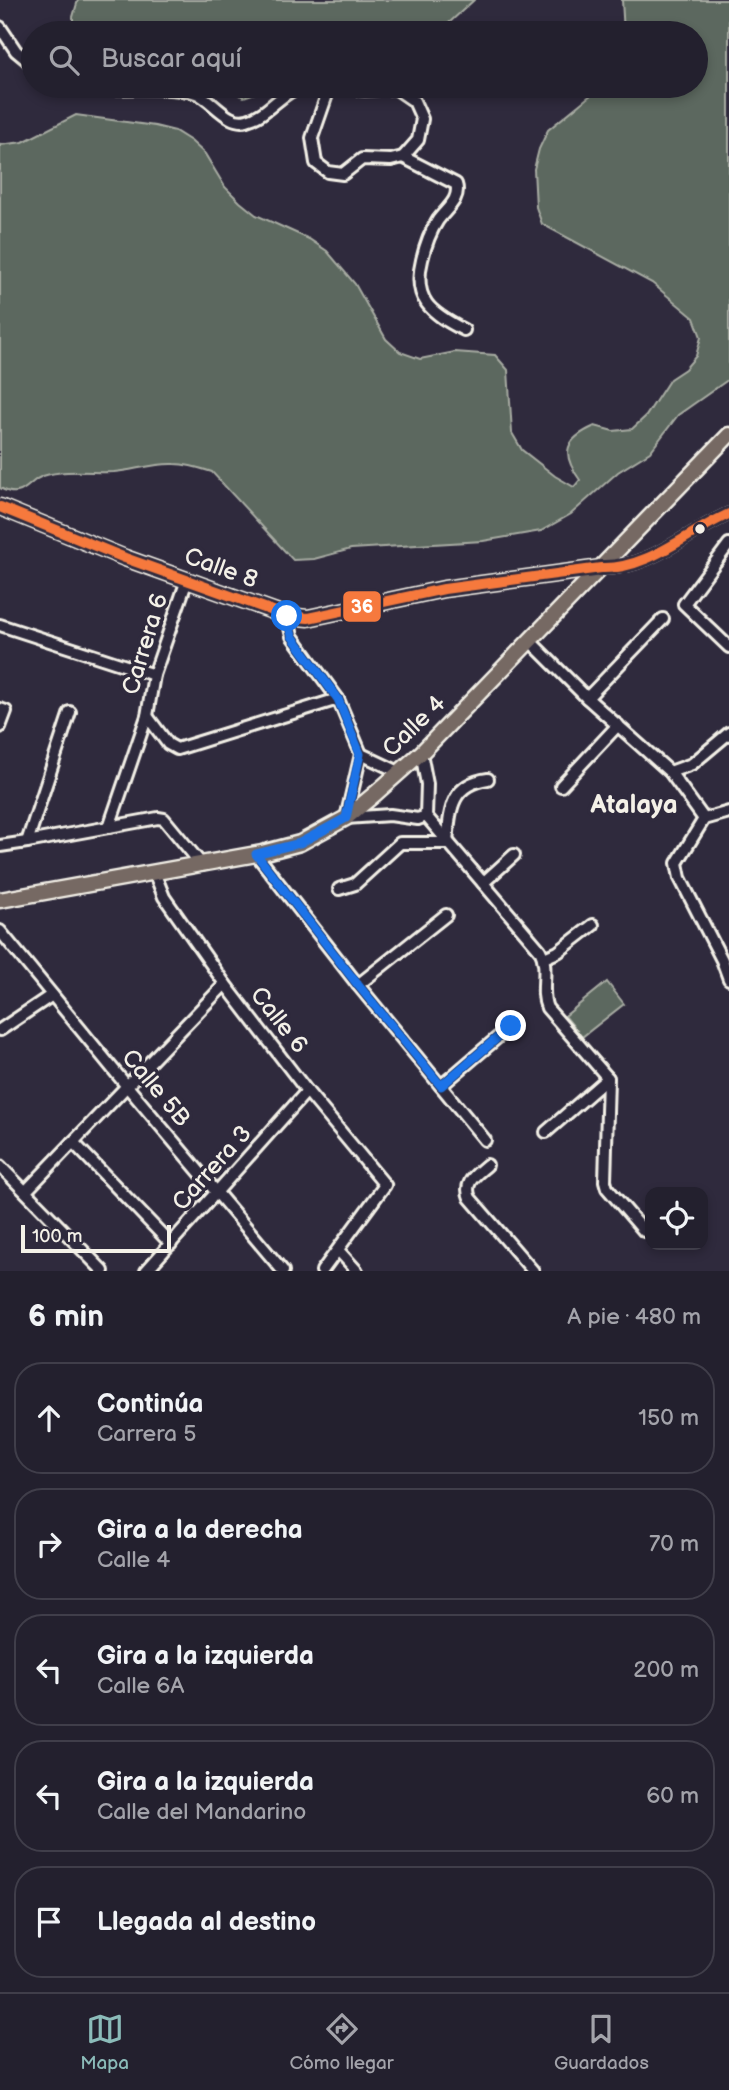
<!DOCTYPE html>
<html lang="es">
<head>
<meta charset="utf-8">
<style>
  :root { --surface:#23202e; --page:#2f2d3a; --text:#f1f3f6; --muted:#a3a3aa; --line:#403e4a; --accent:#8bbbb9 }
  body { margin:0; font-family:"Balsamiq Sans",sans-serif; background:var(--page); color:var(--text) }
  .controls { position:absolute; right:21px; bottom:21px; display:grid; overflow:hidden; border-radius:14px; box-shadow:0 4px 10px #0003 }
  .controls button { width:63px; height:63px; display:grid; place-items:center; padding:0; border:0; border-bottom:2px solid var(--line); background:var(--surface); color:var(--text); font:35px sans-serif }
  .scale { position:absolute; left:21px; bottom:18px; width:150px; box-sizing:border-box; padding-left:7px; border:4px solid #f4f1e8; border-top:0; font-size:19px; line-height:24px; white-space:nowrap; color:#f4f1e8; -webkit-text-stroke:5px #2f2a3d; paint-order:stroke }
  .stop { position:absolute; width:21px; height:21px; margin:-16px; border:5px solid #1a73e8; border-radius:50%; background:#fff }
  .stop.end { background:#1a73e8; border-color:#fff; box-shadow:0 2px 7px #0008 }
  .list { margin:0; padding:0; list-style:none }
  h2 { display:flex; justify-content:space-between; align-items:center; height:91px; margin:0; padding:0 28px; font-size:30px }
  h2 small { font-size:23px; font-weight:400; color:var(--muted) }
  .list li { display:grid; grid-template-columns:46px 1fr auto; gap:21px; align-items:center; box-sizing:border-box; height:112px; margin:0 14px 14px; padding:0 14px; border:2px solid var(--line); border-radius:28px }
  .list b { display:block; font-size:26px; white-space:nowrap }
  .list p { margin:0; font-size:23px; white-space:nowrap; color:var(--muted) }
  .list em { font-size:23px; font-style:normal; color:var(--muted) }
  .icon { flex:none; width:38px; height:38px; fill:none; stroke:currentColor; stroke-width:2; stroke-linecap:round; stroke-linejoin:round }
  .map { position:relative; flex:none; width:729px; height:1271px; overflow:hidden }
  .search { position:absolute; background:var(--surface); box-shadow:0 4px 10px #0003; left:21px; right:21px; top:21px; height:77px; display:flex; align-items:center; gap:18px; box-sizing:border-box; padding:0 24px; border-radius:38px; color:var(--muted); font-size:26px }
  .sheet { height:721px; background:var(--surface) }
  nav { display:flex; justify-content:space-around; align-items:center; box-sizing:border-box; height:98px; border-top:2px solid var(--line); background:var(--surface); font-size:19px; color:var(--muted) }
  nav a { display:grid; justify-items:center; gap:4px }
  nav .on { color:var(--accent) }
  .map>svg:first-child { display:block }
  .green { fill:#5b685e; stroke:#a8aca3; stroke-width:2 }
  .lines { fill:none; stroke-linecap:round; stroke-linejoin:round }
  .minor-casing { stroke:#f4f1e8; stroke-width:16 }
  .major-casing { stroke:#f4f1e8; stroke-width:19 }
  .minor { stroke:#2f2a3d; stroke-width:10 }
  .major { stroke:#766964; stroke-width:14 }
  .bus-1-casing { stroke:#2f2a3d; stroke-width:16 }
  .bus-1 { stroke:#f6793e; stroke-width:10 }
  .route { stroke:#1a73e8; stroke-width:9 }
  .bus-dot { fill:#f4f1e8; stroke:#2f2a3d; stroke-width:2.5 }
  .labels { text-anchor:middle; dominant-baseline:central; stroke-width:7; stroke-linejoin:round; paint-order:stroke }
  .street-label { font-size:24px; fill:#f4f1e8; stroke:#2f2a3d }
  .neighbourhood-label { font-size:26px; font-weight:bold; fill:#f4f1e8; stroke:#2f2a3d }
  .line-badge { stroke:#2f2a3d; stroke-width:2.5 }
  .badge-label { font-size:19px; text-anchor:middle; font-weight:bold; fill:#fff }
</style>
</head>
<body>
<div class="map">
<svg width="729" height="1271" viewBox="0 0 729 1271">
  <rect width="100%" height="100%" fill="#2f2a3d"/>
  <filter id="ink" filterUnits="userSpaceOnUse"><feTurbulence type="fractalNoise" baseFrequency=".0143" numOctaves="2"/><feDisplacementMap in="SourceGraphic" scale="14" xChannelSelector="R" yChannelSelector="G"/><feConvolveMatrix kernelMatrix="1 2 1 2 8 2 1 2 1" color-interpolation-filters="sRGB"/></filter>
  <g filter="url(#ink)">
    <g class="green">
      <polygon points="78,0 474,0 438,33 73,33 73,17"/>
      <path d="M622 0H729V379L678 415 650 452 618 472 571 514 541 531 483 541 351 549 314 559 293 560 212 472C200 468 187 464 174 464 155 463 134 470 114 472 92 473 65 469 43 476 27 481 24 501 0 488V145L23 142 76 115 155 126 175 131 191 141 205 154 225 187 240 202 256 215 309 239 327 251 355 284 386 339 400 352 420 359 455 352 495 355 508 370 512 433 522 450 555 476 574 487 580 480C560 453 565 439 595 426L613 431 632 429 646 416 670 379 685 369 696 356 701 337 694 318 652 283 542 224 536 207 534 169 539 149 548 130 602 86H696V33H624Z"/>
      <polygon points="220,86 275,86 244,97"/>
      <polygon points="607,982 624,1004 582,1037 565,1016"/>
    </g>
    <g class="lines">
      <defs>
        <g id="minor">
          <polyline points="0,27 16,51 33,65"/>
          <path d="M70 86 77 89C103 89 175 85 196 93 213 100 228 126 247 120 268 115 281 92 302 86"/>
          <polyline points="330,86 312,138 316,163 328,172 343,174 362,159 391,160 403,157"/>
          <path d="M331 86 365 90 395 88 414 101 422 119 418 140 403 157 456 184C461 199 446 209 438 220 430 232 425 247 422 260 412 300 431 313 464 330"/>
          <polyline points="729,544 684,604 729,647"/>
          <path d="M601 568C648 570 687 532 729 514"/>
          <polyline points="287,616 292,636 338,699 361,754 346,818 390,815 418,819 426,816"/>
          <polyline points="0,625 154,675"/>
          <polyline points="530,641 587,698 670,772 704,819"/>
          <polyline points="587,698 663,619"/>
          <polyline points="0,709 6,711 0,727"/>
          <polyline points="70,712 27,842 109,827 147,716 154,675 187,580"/>
          <polyline points="147,716 168,744 177,749 338,699"/>
          <path d="M421 753 427 784 426 816 540 950C550 969 539 990 547 1008L608 1078 605 1181 607 1188 644 1231"/>
          <polyline points="361,754 399,772"/>
          <polyline points="670,772 692,764 729,733"/>
          <polyline points="561,786 618,725"/>
          <polyline points="729,812 704,819 677,863 680,878 722,960 729,979"/>
          <polyline points="109,827 158,818 164,819 202,865"/>
          <polyline points="0,846 27,842"/>
          <polyline points="256,854 358,985 485,1140"/>
          <polyline points="154,872 164,897 225,984 307,1091 385,1185 322,1271"/>
          <polyline points="483,883 514,855"/>
          <path d="M339 889 355 884 400 843H447C450 811 450 784 488 779"/>
          <polyline points="0,931 126,1085 283,1271"/>
          <polyline points="544,958 558,952 593,925"/>
          <polyline points="358,985 446,915"/>
          <polyline points="0,1030 52,995"/>
          <polyline points="441,1086 511,1026"/>
          <polyline points="546,1132 608,1078"/>
          <polyline points="73,1142 171,1244"/>
          <path d="M487 1165C476 1175 463 1182 470 1198L533 1271"/>
          <polyline points="0,1166 103,1271"/>
          <polyline points="26,1191 225,984"/>
          <polyline points="338,1250 357,1271"/>
          <polyline points="146,1271 307,1091"/>
        </g>
        <g id="major">
          <polyline points="0,507 125,558 287,616 308,618 444,589 601,568"/>
          <polyline points="0,900 262,853 300,843 346,818 376,793 421,753 729,435"/>
        </g>
      </defs>
      <use href="#minor" class="minor-casing"/>
      <use href="#major" class="major-casing"/>
      <use href="#minor" class="minor"/>
      <use href="#major" class="major"/>
      <defs>
        <path id="bus-1" d="M0 507 125 558 287 616 308 618 444 589 601 568C648 570 687 532 729 514"/>
      </defs>
      <use href="#bus-1" class="bus-1-casing"/>
      <use href="#bus-1" class="bus-1"/>
    </g>
  </g>
  <g class="lines" filter="url(#ink)">
    <polyline class="route" points="287,616 292,636 338,699 360,754 346,818 300,843 256,854 358,985 441,1086 511,1026"/>
  </g>
  <circle class="bus-dot" cx="700" cy="529" r="6"/>
  <g class="labels">
    <g class="street-label">
      <text transform="translate(221 568) rotate(20)">Calle 8</text>
      <text transform="translate(145 644) rotate(-73)">Carrera 6</text>
      <text transform="translate(414 726) rotate(-44)">Calle 4</text>
      <text transform="translate(279 1020) rotate(52)">Calle 6</text>
      <text transform="translate(156 1088) rotate(50)">Calle 5B</text>
      <text transform="translate(212 1168) rotate(-48)">Carrera 3</text>
    </g>
    <g class="neighbourhood-label">
      <text x="634" y="805">Atalaya</text>
    </g>
  </g>
  <rect class="line-badge" x="342" y="590" width="40" height="33" rx="7" fill="#f6793e"/>
  <g class="badge-label">
    <text x="362" y="613">36</text>
  </g>
</svg>
<div class="controls">
<button><svg class="icon" aria-label="locate" viewBox="0 0 24 24"><circle cx="12" cy="12" r="6"/><path d="M12 2v4M12 18v4M2 12h4M18 12h4"/></svg></button>
</div>
<div class="scale">100 m</div>
<div class="stop" style="left:287px;top:616px"></div>
<div class="stop end" style="left:511px;top:1026px"></div>
<div class="search"><svg class="icon" aria-label="search" viewBox="0 0 24 24"><circle cx="10" cy="10" r="6"/><path d="M15 15l6 6"/></svg>Buscar aquí</div>
</div>
<section class="sheet">
<h2>6 min<small>A pie · 480 m</small></h2>
<ul class="list">
<li><svg class="icon" aria-label="ahead" viewBox="0 0 24 24"><path d="M12 20V5M6 11l6-6 6 6"/></svg><div><b>Continúa</b><p>Carrera 5</p></div><em>150 m</em></li>
<li><svg class="icon" aria-label="right" viewBox="0 0 24 24"><path d="M7 20v-9h11M14 6l5 5-5 5"/></svg><div><b>Gira a la derecha</b><p>Calle 4</p></div><em>70 m</em></li>
<li><svg class="icon" aria-label="left" viewBox="0 0 24 24"><path d="M17 20v-9H6M10 6l-5 5 5 5"/></svg><div><b>Gira a la izquierda</b><p>Calle 6A</p></div><em>200 m</em></li>
<li><svg class="icon" aria-label="left" viewBox="0 0 24 24"><path d="M17 20v-9H6M10 6l-5 5 5 5"/></svg><div><b>Gira a la izquierda</b><p>Calle del Mandarino</p></div><em>60 m</em></li>
<li><svg class="icon" aria-label="arrive" viewBox="0 0 24 24"><path d="M6 21V4h12l-3 4 3 4H6"/></svg><div><b>Llegada al destino</b></div></li>
</ul>
</section>
<nav>
<a class="on"><svg class="icon" aria-label="map" viewBox="0 0 24 24"><path d="M3 6l6-2 6 2 6-2v14l-6 2-6-2-6 2zM9 4v14M15 6v14"/></svg>Mapa</a>
<a><svg class="icon" aria-label="directions" viewBox="0 0 24 24"><path d="M12 3l9 9-9 9-9-9zM9 14v-3h6M13 9l2 2-2 2"/></svg>Cómo llegar</a>
<a><svg class="icon" aria-label="saved" viewBox="0 0 24 24"><path d="M7 4h10v16l-5-4-5 4z"/></svg>Guardados</a>
</nav>
</body>
</html>
